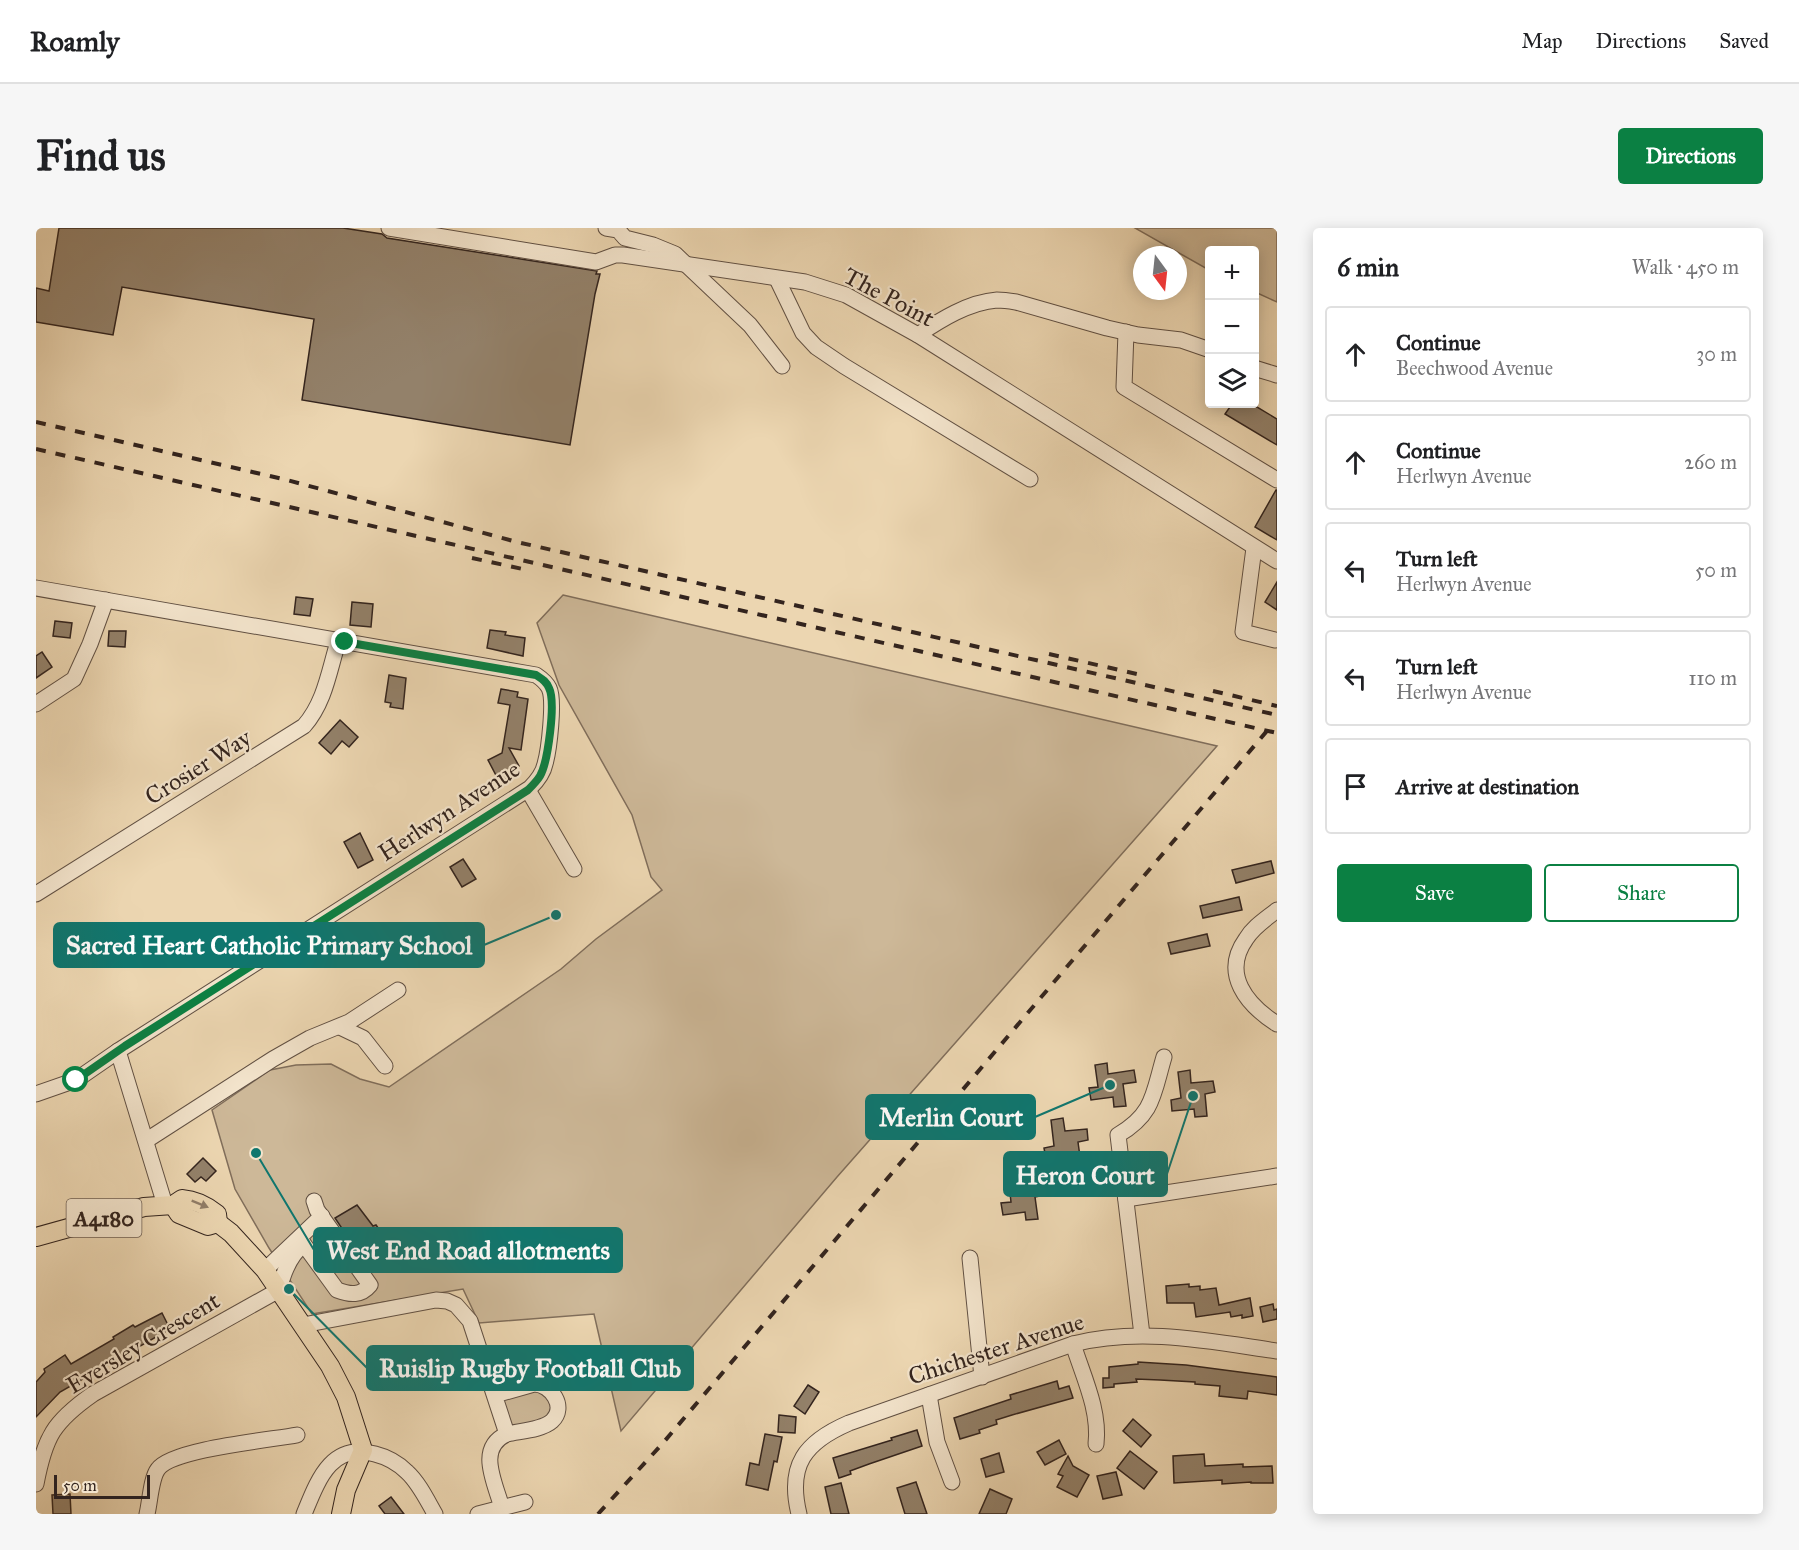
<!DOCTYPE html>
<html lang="en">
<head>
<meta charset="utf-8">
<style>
  :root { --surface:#fff; --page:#f6f6f6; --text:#202124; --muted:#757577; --line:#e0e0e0; --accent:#0b8043 }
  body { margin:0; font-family:"IM FELL Great Primer",serif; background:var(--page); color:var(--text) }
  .controls { position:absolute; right:18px; top:18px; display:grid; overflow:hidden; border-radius:6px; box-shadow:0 3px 15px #0003 }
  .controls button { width:54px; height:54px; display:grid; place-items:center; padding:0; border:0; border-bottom:2px solid var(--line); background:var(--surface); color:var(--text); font:30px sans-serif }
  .compass { position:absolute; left:1097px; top:18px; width:54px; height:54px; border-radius:50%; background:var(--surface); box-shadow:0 3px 15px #0003; rotate:165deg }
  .scale { position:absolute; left:18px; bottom:15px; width:96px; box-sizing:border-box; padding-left:6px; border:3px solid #33241e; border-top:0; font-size:16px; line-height:21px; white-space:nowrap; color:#33241e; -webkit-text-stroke:4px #f3e4cc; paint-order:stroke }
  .stop { position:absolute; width:18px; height:18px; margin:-14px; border:4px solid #0b8043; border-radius:50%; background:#fff }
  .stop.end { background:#0b8043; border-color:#fff; box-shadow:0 2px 6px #0008 }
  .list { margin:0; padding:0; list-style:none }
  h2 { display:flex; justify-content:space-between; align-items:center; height:78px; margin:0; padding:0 24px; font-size:26px }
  h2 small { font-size:20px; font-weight:400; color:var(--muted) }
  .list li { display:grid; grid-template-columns:39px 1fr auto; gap:18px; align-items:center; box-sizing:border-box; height:96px; margin:0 12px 12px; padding:0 12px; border:2px solid var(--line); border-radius:6px }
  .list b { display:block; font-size:22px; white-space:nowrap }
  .list p { margin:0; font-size:20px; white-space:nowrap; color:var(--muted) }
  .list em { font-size:20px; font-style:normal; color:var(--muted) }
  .actions { display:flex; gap:12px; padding:18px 24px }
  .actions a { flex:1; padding:14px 0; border:2px solid var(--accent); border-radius:6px; text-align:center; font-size:21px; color:var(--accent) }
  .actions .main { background:var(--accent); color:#fff }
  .icon { flex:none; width:33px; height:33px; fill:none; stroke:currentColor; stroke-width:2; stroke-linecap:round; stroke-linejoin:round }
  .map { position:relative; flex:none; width:1241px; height:1286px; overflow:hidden; border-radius:6px }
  header { display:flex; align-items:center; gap:36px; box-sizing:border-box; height:84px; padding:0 30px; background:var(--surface); border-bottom:2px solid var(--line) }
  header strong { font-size:28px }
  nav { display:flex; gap:33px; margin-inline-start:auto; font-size:21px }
  .intro { display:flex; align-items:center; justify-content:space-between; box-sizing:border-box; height:144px; padding:0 36px }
  h1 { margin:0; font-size:42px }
  .button { padding:15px 27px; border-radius:6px; background:var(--accent); color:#fff; font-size:21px; font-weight:700 }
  main { display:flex; gap:36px; padding:0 36px }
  aside { flex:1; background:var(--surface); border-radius:6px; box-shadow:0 3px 15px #0003 }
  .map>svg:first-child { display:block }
  .green { fill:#cdb898; stroke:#806e5b; stroke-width:1.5 }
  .building { fill:#93816a; stroke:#33241e; stroke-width:1.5 }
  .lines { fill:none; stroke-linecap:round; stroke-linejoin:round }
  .minor-casing { stroke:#615043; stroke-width:17 }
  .major-casing { stroke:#33241e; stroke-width:20 }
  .minor { stroke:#f3e4cc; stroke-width:15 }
  .major { stroke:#ecd6b1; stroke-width:18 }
  .rail { stroke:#33241e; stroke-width:4; stroke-dasharray:10 10; stroke-linecap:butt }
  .oneway { fill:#907d68 }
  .route { stroke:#0b8043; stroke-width:8 }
  .labels { text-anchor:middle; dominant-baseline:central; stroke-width:4.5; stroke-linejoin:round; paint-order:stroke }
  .shield { fill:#f3e4cc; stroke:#6d5e52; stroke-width:1.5 }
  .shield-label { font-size:22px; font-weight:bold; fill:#33241e }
  .street-label { font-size:24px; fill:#33241e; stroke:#f3e4cc }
  .leader { fill:none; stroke:#0f766e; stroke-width:2 }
  .callout-dot { fill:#0f766e; stroke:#f3e4cc; stroke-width:2 }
  .callout { fill:#0f766e; stroke:#0f766e; stroke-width:2 }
  .callout-label { font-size:26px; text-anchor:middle; font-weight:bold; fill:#fff }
</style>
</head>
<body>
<header>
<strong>Roamly</strong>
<nav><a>Map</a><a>Directions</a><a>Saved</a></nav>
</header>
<div class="intro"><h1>Find us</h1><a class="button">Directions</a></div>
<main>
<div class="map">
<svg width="1241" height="1286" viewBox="0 0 1241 1286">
  <rect width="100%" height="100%" fill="#ecd6b1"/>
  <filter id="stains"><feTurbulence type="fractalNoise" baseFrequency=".00333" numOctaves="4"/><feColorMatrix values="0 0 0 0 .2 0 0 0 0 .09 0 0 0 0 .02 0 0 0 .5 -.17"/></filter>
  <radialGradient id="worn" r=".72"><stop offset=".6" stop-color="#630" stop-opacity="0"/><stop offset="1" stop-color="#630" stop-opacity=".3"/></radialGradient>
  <g class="green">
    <polygon points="1099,0 1241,0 1241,74 1219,64 1218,22 1174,22 1173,42"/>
    <polygon points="527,367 1181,518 801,949 585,1203 558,1086 443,1095 427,1061 276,1086 233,1020 199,961 176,882 234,842 260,837 295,836 324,851 353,859 525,741 560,711 626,662 615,649 596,587 523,457 501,395"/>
    <polygon points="505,1156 521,1187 471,1206 459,1167"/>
  </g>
  <g class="building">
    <polygon points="23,0 307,0 346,6 351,10 561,43 560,46 564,46 559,66 534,217 266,172 278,91 86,59 77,107 0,94 0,60 13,63"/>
    <polygon points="1196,176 1216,176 1241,191 1241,217 1189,186"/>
    <polygon points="1240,262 1241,262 1241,312 1219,299"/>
    <polygon points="1241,354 1241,382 1229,374"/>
    <polygon points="260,369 277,371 274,388 258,386"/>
    <polygon points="316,374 337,376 335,399 314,397"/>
    <polygon points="19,393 36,395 34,410 17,408"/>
    <polygon points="454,402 470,404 469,407 489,410 487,428 451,420"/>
    <polygon points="73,403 90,403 89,419 72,418"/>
    <polygon points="6,424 16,439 0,450 0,428"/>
    <polygon points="353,447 370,450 367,481 354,479 355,475 349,474"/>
    <polygon points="465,461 482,464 481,469 492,471 485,522 473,520 483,538 471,544 474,548 463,553 452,532 466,525 474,477 462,475"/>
    <polygon points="304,492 322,509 313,519 306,513 295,526 283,515"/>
    <polygon points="324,605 337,632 322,640 308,614"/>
    <polygon points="427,631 440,651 426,659 414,639"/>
    <polygon points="1235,633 1238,645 1200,655 1196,642"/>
    <polygon points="1203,669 1206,682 1167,690 1164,678"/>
    <polygon points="1171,706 1174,718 1135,726 1132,715"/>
    <polygon points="1071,835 1072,846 1098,842 1100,854 1087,856 1090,878 1078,879 1077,869 1055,872 1053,860 1062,859 1059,837"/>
    <polygon points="1154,842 1155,855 1177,853 1179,864 1169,866 1171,888 1159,889 1158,881 1136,883 1135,872 1145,870 1142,844"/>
    <polygon points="1027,890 1029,903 1051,901 1052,912 1042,914 1045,936 1033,937 1032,929 1010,931 1008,920 1018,918 1015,892"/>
    <polygon points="167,930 180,943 170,953 165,949 159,954 151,946"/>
    <polygon points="984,945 986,958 1008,956 1009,967 999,969 1002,991 990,992 989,984 967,987 965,975 975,974 972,947"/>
    <polygon points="321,977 337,998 340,997 354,1017 359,1014 366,1023 336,1043 319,1018 322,1016 310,1000 307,1002 299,990"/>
    <polygon points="1153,1056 1153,1059 1164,1058 1164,1062 1180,1060 1183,1077 1214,1070 1217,1088 1206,1090 1206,1087 1195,1089 1194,1084 1160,1089 1158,1075 1131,1075 1130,1058"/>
    <polygon points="1237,1076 1238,1082 1241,1081 1241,1091 1227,1094 1224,1079"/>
    <polygon points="126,1085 134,1101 24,1164 0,1189 0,1154 9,1144 8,1141 29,1127 35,1136 78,1111 77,1109 97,1097 99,1099"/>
    <polygon points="1102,1134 1150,1137 1241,1149 1241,1167 1212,1163 1211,1171 1183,1168 1184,1158 1159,1156 1159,1154 1124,1152 1100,1151 1101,1154 1078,1156 1078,1159 1067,1160 1067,1150 1073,1150 1073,1139 1102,1136"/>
    <polygon points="1021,1153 1023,1161 1033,1158 1037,1170 976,1187 960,1192 961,1196 943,1202 944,1205 924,1211 918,1190 975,1171 974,1167"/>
    <polygon points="772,1157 783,1164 769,1186 758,1178"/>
    <polygon points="743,1187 760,1189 759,1205 742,1204"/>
    <polygon points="1097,1191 1115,1207 1105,1219 1087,1203"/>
    <polygon points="881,1202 886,1218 833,1236 814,1243 815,1246 803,1250 797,1230 856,1212 855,1210"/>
    <polygon points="729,1206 746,1209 741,1234 738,1233 732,1262 710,1257 714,1235 723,1237"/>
    <polygon points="1023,1212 1030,1226 1009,1237 1001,1224"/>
    <polygon points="1094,1223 1121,1244 1108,1261 1081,1240"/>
    <polygon points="963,1225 968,1244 950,1249 945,1231"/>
    <polygon points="1168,1226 1169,1238 1207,1236 1207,1239 1236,1238 1237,1255 1215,1255 1215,1254 1186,1256 1186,1252 1138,1255 1137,1228"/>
    <polygon points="1032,1228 1037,1238 1053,1247 1041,1269 1021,1259 1027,1248 1022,1246"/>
    <polygon points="1080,1244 1086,1267 1067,1271 1061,1248"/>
    <polygon points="880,1254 891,1286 869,1286 861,1260"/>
    <polygon points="805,1255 813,1286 795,1286 789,1259"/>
    <polygon points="954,1261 976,1271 970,1286 943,1286"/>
    <polygon points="34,1266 35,1286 17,1286 16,1267"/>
    <polygon points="355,1269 368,1286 349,1286 343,1278"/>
  </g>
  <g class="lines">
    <defs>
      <g id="minor">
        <polyline points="353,0 560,34 579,27 587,27 769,54 810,67 882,107 1241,333"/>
        <polyline points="570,0 582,2 589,10 617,17 639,26 714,97 746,138"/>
        <polyline points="741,51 767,105 780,119 808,138 994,251"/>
        <polyline points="1090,104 1088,159 1241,252"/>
        <path d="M882 107C904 92 933 74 961 72 967 72 974 73 980 74L1071 100 1102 107 1145 112 1174 122"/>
        <polyline points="1218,140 1241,147"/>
        <polyline points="1218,320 1207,404 1239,412"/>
        <path d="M0 360 500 447C506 451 510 454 513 460 519 472 513 522 509 536 507 546 501 553 494 560L82 823 129 977"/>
        <polyline points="0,476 38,451 54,416 70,372"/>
        <polyline points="492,562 538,641"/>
        <path d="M0 666 268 498C289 474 293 443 302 414"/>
        <path d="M1241 682C1230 691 1217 699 1210 711 1185 746 1211 777 1241 796"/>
        <polyline points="304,799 327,810 349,838"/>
        <polyline points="0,866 40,852 82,823"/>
        <polyline points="111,912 237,831 274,810 313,794 362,762"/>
        <polyline points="1090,971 1241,948"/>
        <path d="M264 1011 301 1062C314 1067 325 1068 334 1057L281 982 278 973"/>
        <polyline points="934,1030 946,1149"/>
        <polyline points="229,1042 286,988"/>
        <path d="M267 1097 400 1072 411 1073 420 1077 434 1093 471 1206C484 1203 506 1202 516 1193 531 1179 515 1156 498 1156L459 1167"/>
        <path d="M1106 1107 1082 907C1118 886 1117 866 1128 829"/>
        <path d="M1037 1116C1047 1148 1064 1182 1060 1216"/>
        <polyline points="893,1167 901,1214 916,1254"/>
        <path d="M0 1256C9 1209 17 1194 57 1166L243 1062C247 1046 254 1026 268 1017"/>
        <path d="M466 1280C459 1254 440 1220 471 1206"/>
        <path d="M111 1286C114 1274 115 1250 122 1241 136 1221 234 1212 261 1207"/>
        <path d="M268 1286C282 1252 295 1214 339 1226 351 1229 362 1235 371 1244 383 1255 391 1272 399 1286"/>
        <polyline points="442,1286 489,1274"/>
        <path d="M763 1286C751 1237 769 1214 813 1195L1037 1116C1105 1099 1172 1113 1241 1123"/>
      </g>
      <g id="major">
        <polyline points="137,977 143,986 172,998 182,995"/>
        <polyline points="182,995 195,1005 229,1042 294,1138 310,1169 327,1222 310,1262 305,1286"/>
        <path d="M0 1009 108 979 137 977 146 971C159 972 171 978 181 986L182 995"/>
      </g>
    </defs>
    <use href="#minor" class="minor-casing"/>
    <use href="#major" class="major-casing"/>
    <use href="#minor" class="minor"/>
    <use href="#major" class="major"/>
    <g class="rail">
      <polyline points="0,194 251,252 481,314 1241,487"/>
      <polyline points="0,221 1241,505"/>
      <polyline points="436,330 491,342"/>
      <polyline points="1013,426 1101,446"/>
      <polyline points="1177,463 1241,478"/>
      <polyline points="562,1286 627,1215 1236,497"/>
    </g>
  </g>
  <defs><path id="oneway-solid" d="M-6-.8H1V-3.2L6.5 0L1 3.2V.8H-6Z" transform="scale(1.5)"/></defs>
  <use class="oneway" href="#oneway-solid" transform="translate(164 976) rotate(22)"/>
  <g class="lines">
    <path class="route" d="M40 852 89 818 492 562C496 558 501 553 504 548 512 534 520 474 513 460 510 453 506 451 500 447L309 414"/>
  </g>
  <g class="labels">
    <rect class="shield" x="30.5" y="971" width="75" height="38" rx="4.5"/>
    <g class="shield-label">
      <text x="68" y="990">A4180</text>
    </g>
    <g class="street-label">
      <text transform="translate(853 69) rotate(28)">The Point</text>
      <text transform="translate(162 539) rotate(-32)">Crosier Way</text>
      <text transform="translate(413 583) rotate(-33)">Herlwyn Avenue</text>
      <text transform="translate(107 1115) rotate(-31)">Eversley Crescent</text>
      <text transform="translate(960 1121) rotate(-18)">Chichester Avenue</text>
    </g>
  </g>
  <path class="leader" d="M520 687L448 717M1074 857L999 889M1157 868L1131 946M220 925L278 1022M253 1061L331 1140"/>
  <g class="callout-dot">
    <circle cx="520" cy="687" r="6"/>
    <circle cx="1074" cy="857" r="6"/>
    <circle cx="1157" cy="868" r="6"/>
    <circle cx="220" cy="925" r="6"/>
    <circle cx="253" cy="1061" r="6"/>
  </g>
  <g class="callout">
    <rect x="18" y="695" width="430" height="44" rx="6"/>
    <rect x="830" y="867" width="169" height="44" rx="6"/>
    <rect x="968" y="924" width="163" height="44" rx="6"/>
    <rect x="278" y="1000" width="308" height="44" rx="6"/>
    <rect x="331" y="1118" width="326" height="44" rx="6"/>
  </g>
  <g class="callout-label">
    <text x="233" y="726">Sacred Heart Catholic Primary School</text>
    <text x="915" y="898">Merlin Court</text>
    <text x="1049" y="956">Heron Court</text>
    <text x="432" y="1031">West End Road allotments</text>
    <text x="494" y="1149">Ruislip Rugby Football Club</text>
  </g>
  <rect width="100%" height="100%" filter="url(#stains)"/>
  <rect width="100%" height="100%" fill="url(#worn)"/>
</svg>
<div class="controls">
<button>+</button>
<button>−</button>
<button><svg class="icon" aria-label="layers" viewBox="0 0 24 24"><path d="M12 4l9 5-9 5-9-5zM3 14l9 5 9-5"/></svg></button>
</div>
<svg class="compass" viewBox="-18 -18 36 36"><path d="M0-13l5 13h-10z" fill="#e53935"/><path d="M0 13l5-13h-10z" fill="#757577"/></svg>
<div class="scale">50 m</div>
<div class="stop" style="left:40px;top:852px"></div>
<div class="stop end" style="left:309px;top:414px"></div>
</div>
<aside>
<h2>6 min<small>Walk · 450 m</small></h2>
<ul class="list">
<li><svg class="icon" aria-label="ahead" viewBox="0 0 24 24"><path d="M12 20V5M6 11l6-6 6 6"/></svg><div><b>Continue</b><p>Beechwood Avenue</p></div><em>30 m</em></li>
<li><svg class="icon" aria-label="ahead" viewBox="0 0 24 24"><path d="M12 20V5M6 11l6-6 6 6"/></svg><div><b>Continue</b><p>Herlwyn Avenue</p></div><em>260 m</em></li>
<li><svg class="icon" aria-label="left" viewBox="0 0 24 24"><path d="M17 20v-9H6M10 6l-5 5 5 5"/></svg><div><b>Turn left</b><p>Herlwyn Avenue</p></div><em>50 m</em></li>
<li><svg class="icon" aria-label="left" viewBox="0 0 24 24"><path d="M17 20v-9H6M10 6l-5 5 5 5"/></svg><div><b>Turn left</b><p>Herlwyn Avenue</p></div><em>110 m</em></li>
<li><svg class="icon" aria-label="arrive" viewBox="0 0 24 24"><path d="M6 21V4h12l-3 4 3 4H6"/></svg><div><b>Arrive at destination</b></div></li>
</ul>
<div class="actions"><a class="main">Save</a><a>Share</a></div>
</aside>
</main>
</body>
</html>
